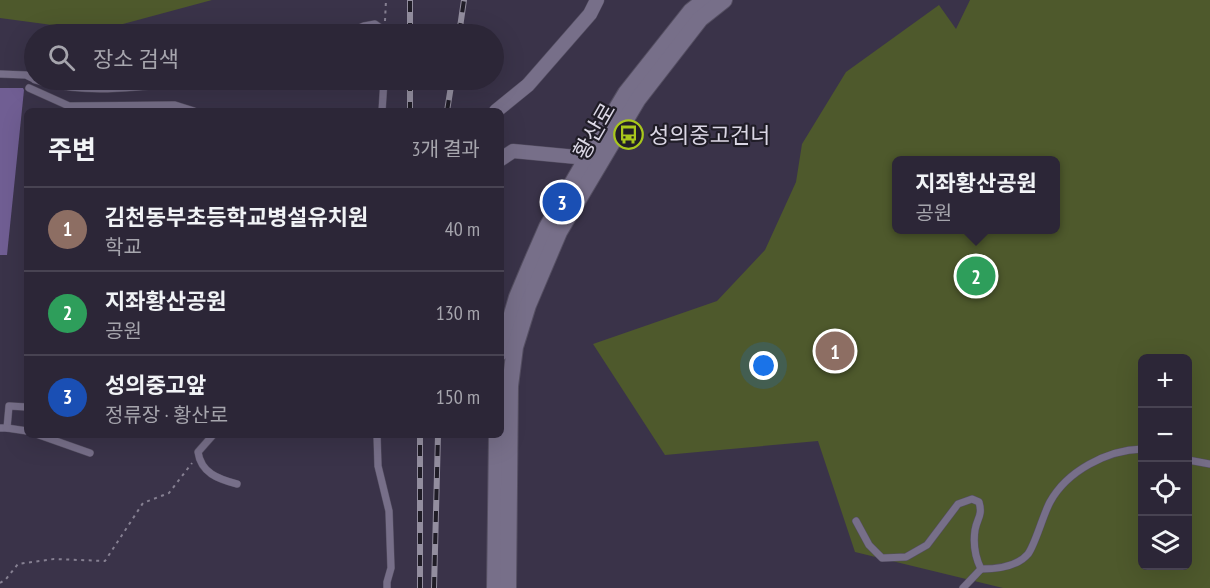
<!DOCTYPE html>
<html lang="ko">
<head>
<meta charset="utf-8">
<style>
  :root { --surface:#2c2637; --page:#383242; --text:#f1f3f6; --muted:#a6a5ad; --line:#484352; --accent:#db2777 }
  body { margin:0; font-family:"PT Sans Narrow","Noto Sans KR",sans-serif; background:var(--page); color:var(--text) }
  .controls { position:absolute; right:18px; bottom:18px; display:grid; overflow:hidden; border-radius:9px; box-shadow:0 6px 24px #0002 }
  .controls button { width:54px; height:54px; display:grid; place-items:center; padding:0; border:0; border-bottom:2px solid var(--line); background:var(--surface); color:var(--text); font:30px sans-serif }
  .you { position:absolute; left:764px; top:366px; width:21px; height:21px; margin:-15px; border:4px solid #fff; border-radius:50%; background:#1a73e8; box-shadow:0 0 0 9px #1a73e833 }
  .badge { display:grid; place-items:center; width:39px; height:39px; border-radius:50%; background:var(--accent); color:#fff; font-size:20px; font-weight:700 }
  .pin { position:absolute; translate:-50% -50%; border:3px solid #fff; box-shadow:0 2px 6px #0006 }
  .popup { position:absolute; left:892px; top:156px; width:168px; height:78px; box-sizing:border-box; display:grid; place-content:center; border-radius:9px; background:var(--surface); filter:drop-shadow(0 2px 4px #0005); font-size:20px; white-space:nowrap; color:var(--muted) }
  .popup b { font-size:22px; color:var(--text) }
  .popup::after { content:''; position:absolute; left:50%; top:100%; margin-left:-12px; border:12px solid transparent; border-top-color:var(--surface) }
  .list { margin:0; padding:0; list-style:none }
  h2 { display:flex; justify-content:space-between; align-items:center; height:78px; margin:0; padding:0 24px; font-size:26px }
  h2 small { font-size:20px; font-weight:400; color:var(--muted) }
  .list li { display:grid; grid-template-columns:39px 1fr auto; gap:18px; align-items:center; box-sizing:border-box; height:84px; padding:0 24px; border-top:2px solid var(--line) }
  .list b { display:block; font-size:22px; white-space:nowrap }
  .list p { margin:0; font-size:20px; white-space:nowrap; color:var(--muted) }
  .list em { font-size:20px; font-style:normal; color:var(--muted) }
  .icon { flex:none; width:33px; height:33px; fill:none; stroke:currentColor; stroke-width:2; stroke-linecap:round; stroke-linejoin:round }
  .map { position:relative; flex:none; width:1210px; height:588px; overflow:hidden }
  .search { position:absolute; background:var(--surface); box-shadow:0 6px 24px #0002; left:24px; top:24px; width:480px; height:66px; display:flex; align-items:center; gap:15px; box-sizing:border-box; padding:0 21px; border-radius:33px; color:var(--muted); font-size:22px }
  .panel { position:absolute; background:var(--surface); box-shadow:0 6px 24px #0002; left:24px; top:108px; width:480px; height:330px; border-radius:9px }
  .map>svg:first-child { display:block }
  .green { fill:#4e592c; fill-rule:evenodd }
  .building { fill:#705e93 }
  .lines { fill:none; stroke-linecap:round; stroke-linejoin:round }
  .service-casing { stroke:#554f62; stroke-width:8 }
  .minor-casing { stroke:#554f62; stroke-width:15 }
  .tertiary-casing { stroke:#554f62; stroke-width:18 }
  .path { stroke:#868092; stroke-width:2; stroke-dasharray:3 4.5; stroke-linecap:butt }
  .service { stroke:#776f89; stroke-width:7 }
  .minor { stroke:#776f89; stroke-width:14 }
  .tertiary { stroke:#776f89; stroke-width:16 }
  .rail-casing { stroke:#938e9f; stroke-width:6 }
  .rail { stroke:#201d27; stroke-width:4; stroke-dasharray:11; stroke-linecap:butt }
  .labels { text-anchor:middle; dominant-baseline:central; stroke-width:4.5; stroke-linejoin:round; paint-order:stroke }
  .street-label { font-size:22px; fill:#dbd7e5; stroke:#201d27 }
  .poi-label { font-size:22px; fill:#dbd7e5; stroke:#201d27; text-anchor:start }
</style>
</head>
<body>
<div class="map">
<svg width="1210" height="588" viewBox="0 0 1210 588">
  <rect width="100%" height="100%" fill="#3a3349"/>
  <g class="green">
    <polygon points="0,0 212,0 97,31 0,18"/>
    <path d="M970 0H1210V588H1003L855 552 818 441 665 455 593 344 717 301 765 250 796 182 802 144 846 72 939 5 956 29ZM896 160H1056V230H896ZM1142 358H1188V566H1142Z"/>
  </g>
  <polygon class="building" points="0,88 23,88 24,90 7,255 0,255"/>
  <g class="lines">
    <defs>
      <g id="service">
        <polyline points="346,34 364,26 375,24 382,29 384,34"/>
        <polyline points="0,74 26,75 34,79"/>
        <path d="M35 80C69 90 101 90 136 87 151 86 164 85 177 80"/>
        <polyline points="29,88 69,106 175,105 194,111"/>
        <polyline points="382,111 384,80"/>
        <polyline points="0,428 7,428 9,406 27,407"/>
        <polyline points="7,428 27,431"/>
        <polyline points="39,435 90,453"/>
        <path d="M213 435 198 452C201 473 218 479 237 484"/>
        <polyline points="377,435 378,466 389,511 391,568 387,582 387,588"/>
        <polyline points="1188,460 1210,464"/>
        <path d="M856 521 869 545 882 558 906 557 927 545 958 504 972 499 979 502C983 516 977 518 975 530 973 544 975 557 981 569 997 569 1017 567 1028 554 1035 545 1043 515 1050 502 1067 471 1107 450 1142 449"/>
        <polyline points="963,588 981,569"/>
      </g>
      <g id="minor">
        <polyline points="496,111 528,85 590,14 597,0"/>
        <polyline points="501,159 513,151 587,158"/>
      </g>
      <g id="tertiary">
        <polyline points="501,352 517,297 530,266 547,227 587,158 626,93 691,11 705,0"/>
        <polyline points="495,588 497,435"/>
        <polyline points="508,588 510,386 515,347 528,305 559,232 638,99 700,19 724,0"/>
      </g>
    </defs>
    <use href="#service" class="service-casing"/>
    <use href="#minor" class="minor-casing"/>
    <use href="#tertiary" class="tertiary-casing"/>
    <g class="path">
      <polyline points="385,21 386,0"/>
      <polyline points="0,583 6,579 18,564 54,559 105,561 143,503 169,493 192,463"/>
    </g>
    <use href="#service" class="service"/>
    <use href="#minor" class="minor"/>
    <use href="#tertiary" class="tertiary"/>
    <defs>
      <g id="rail">
        <polyline points="410,34 410,0"/>
        <polyline points="459,34 464,0"/>
        <polyline points="410,80 410,111"/>
        <polyline points="447,111 452,80"/>
        <polyline points="420,588 420,435"/>
        <polyline points="434,588 438,435"/>
      </g>
    </defs>
    <use href="#rail" class="rail-casing"/>
    <use href="#rail" class="rail"/>
  </g>
  <defs>
    <symbol id="bus-ring" viewBox="-11 -11 22 22"><circle r="9.5" fill="#201d27" stroke="#a8c71c" stroke-width="1.5"/><path d="M-5-6H5V4H4V6H2V4H-2V6H-4V4H-5ZM-3.5-4V0h7V-4ZM-3.5 1.2v1.5H-2V1.2ZM2 1.2v1.5H3.5V1.2Z" fill="#a8c71c"/></symbol>
  </defs>
  <g fill-rule="evenodd">
    <use href="#bus-ring" x="612" y="118" width="33" height="33"/>
  </g>
  <g class="labels">
    <g class="street-label">
      <text transform="translate(594 131) rotate(-60)">황산로</text>
    </g>
    <g class="poi-label">
      <text x="649" y="135">성의중고건너</text>
    </g>
  </g>
</svg>
<div class="controls">
<button>+</button>
<button>−</button>
<button><svg class="icon" aria-label="locate" viewBox="0 0 24 24"><circle cx="12" cy="12" r="6"/><path d="M12 2v4M12 18v4M2 12h4M18 12h4"/></svg></button>
<button><svg class="icon" aria-label="layers" viewBox="0 0 24 24"><path d="M12 4l9 5-9 5-9-5zM3 14l9 5 9-5"/></svg></button>
</div>
<div class="you"></div>
<div class="pin badge" style="left:835px;top:351px;background:#8d6e63">1</div>
<div class="pin badge" style="left:976px;top:276px;background:#2e9e5b">2</div>
<div class="popup"><b>지좌황산공원</b>공원</div>
<div class="pin badge" style="left:562px;top:202px;background:#1a4fb4">3</div>
<div class="search"><svg class="icon" aria-label="search" viewBox="0 0 24 24"><circle cx="10" cy="10" r="6"/><path d="M15 15l6 6"/></svg>장소 검색</div>
<section class="panel">
<h2>주변<small>3개 결과</small></h2>
<ul class="list">
<li><span class="badge" style="background:#8d6e63">1</span><div><b>김천동부초등학교병설유치원</b><p>학교</p></div><em>40 m</em></li>
<li><span class="badge" style="background:#2e9e5b">2</span><div><b>지좌황산공원</b><p>공원</p></div><em>130 m</em></li>
<li><span class="badge" style="background:#1a4fb4">3</span><div><b>성의중고앞</b><p>정류장 · 황산로</p></div><em>150 m</em></li>
</ul>
</section>
</div>
</body>
</html>
